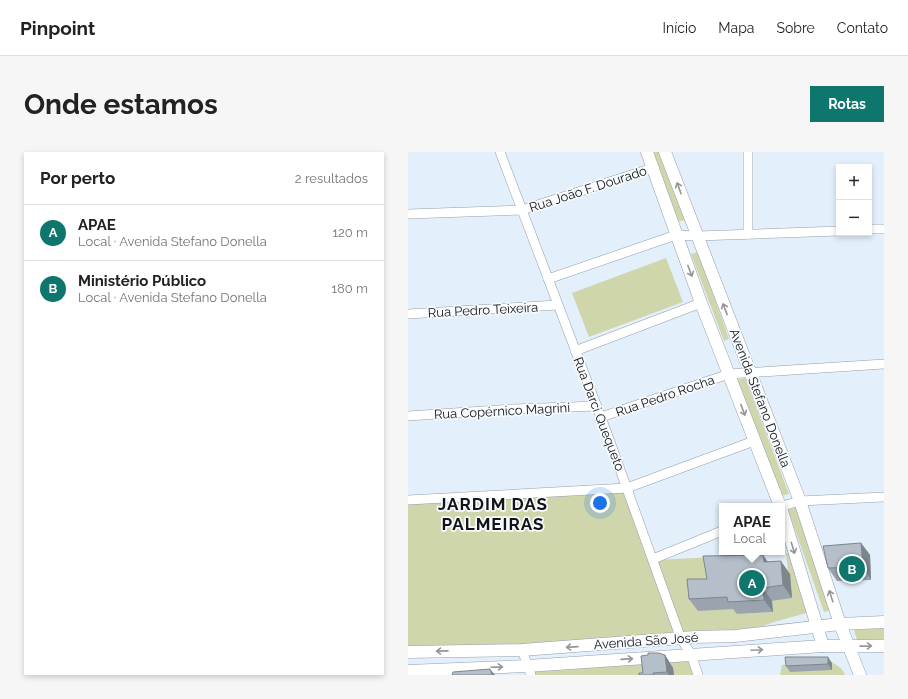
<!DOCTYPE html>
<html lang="pt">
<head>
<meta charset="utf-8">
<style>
  :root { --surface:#fff; --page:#f6f6f6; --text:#222; --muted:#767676; --line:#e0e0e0; --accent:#0f766e }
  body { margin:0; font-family:Raleway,sans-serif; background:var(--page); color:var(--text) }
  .controls { position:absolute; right:12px; top:12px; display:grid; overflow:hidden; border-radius:0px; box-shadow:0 2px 6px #0003 }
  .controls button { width:36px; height:36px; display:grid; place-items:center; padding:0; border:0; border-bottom:1px solid var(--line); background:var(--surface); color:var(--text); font:20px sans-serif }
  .you { position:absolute; left:192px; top:351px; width:14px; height:14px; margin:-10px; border:3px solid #fff; border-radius:50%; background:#1a73e8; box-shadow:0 0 0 6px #1a73e833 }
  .badge { display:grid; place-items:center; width:26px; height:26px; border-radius:50%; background:var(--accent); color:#fff; font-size:13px; font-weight:700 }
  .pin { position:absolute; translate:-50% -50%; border:2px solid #fff; box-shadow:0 1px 4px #0006 }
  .popup { position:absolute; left:311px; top:351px; width:66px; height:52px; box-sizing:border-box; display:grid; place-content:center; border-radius:0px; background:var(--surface); filter:drop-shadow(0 1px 3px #0005); font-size:13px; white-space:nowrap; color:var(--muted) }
  .popup b { font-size:15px; color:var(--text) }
  .popup::after { content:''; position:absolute; left:50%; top:100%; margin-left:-8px; border:8px solid transparent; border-top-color:var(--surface) }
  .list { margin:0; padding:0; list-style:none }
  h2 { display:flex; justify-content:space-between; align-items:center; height:52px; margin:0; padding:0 16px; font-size:17px }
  h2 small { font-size:13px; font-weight:400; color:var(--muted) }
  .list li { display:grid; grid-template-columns:26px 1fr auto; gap:12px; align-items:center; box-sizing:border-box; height:56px; padding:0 16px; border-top:1px solid var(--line) }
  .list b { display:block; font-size:15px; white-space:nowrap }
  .list p { margin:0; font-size:13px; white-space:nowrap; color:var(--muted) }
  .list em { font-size:13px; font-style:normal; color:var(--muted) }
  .map { position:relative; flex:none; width:476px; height:523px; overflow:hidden; border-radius:0px }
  header { display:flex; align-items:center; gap:24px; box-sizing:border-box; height:56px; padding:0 20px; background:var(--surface); border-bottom:1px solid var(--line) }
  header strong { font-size:19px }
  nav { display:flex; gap:22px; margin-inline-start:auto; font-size:14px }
  .intro { display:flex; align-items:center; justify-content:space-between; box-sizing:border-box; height:96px; padding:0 24px }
  h1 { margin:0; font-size:28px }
  .button { padding:10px 18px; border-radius:0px; background:var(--accent); color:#fff; font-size:14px; font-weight:700 }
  main { display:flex; gap:24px; padding:0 24px }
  aside { flex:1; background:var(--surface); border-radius:0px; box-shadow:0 2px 6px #0003 }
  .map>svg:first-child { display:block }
  .green { fill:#d0d6ac }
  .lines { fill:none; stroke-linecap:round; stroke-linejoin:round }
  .street-casing { stroke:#949faa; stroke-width:10 }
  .secondary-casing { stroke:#949faa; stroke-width:13 }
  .street { stroke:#fff; stroke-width:9 }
  .secondary { stroke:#fff; stroke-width:12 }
  .wall { fill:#9ba4ae }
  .shaded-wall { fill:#7e868d }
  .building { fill:#b4bfca; stroke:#7e868d }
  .oneway { stroke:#949698 }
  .labels { text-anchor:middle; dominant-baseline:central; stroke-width:3.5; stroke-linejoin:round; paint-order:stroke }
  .street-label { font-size:13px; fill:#111519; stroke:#f8fbfd }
  .district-label { font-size:17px; font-weight:bold; letter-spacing:1px; fill:#111519; stroke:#f8fbfd }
</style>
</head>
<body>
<header>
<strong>Pinpoint</strong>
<nav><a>Início</a><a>Mapa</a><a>Sobre</a><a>Contato</a></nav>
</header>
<div class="intro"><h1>Onde estamos</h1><a class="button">Rotas</a></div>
<main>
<aside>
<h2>Por perto<small>2 resultados</small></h2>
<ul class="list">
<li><span class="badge">A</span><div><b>APAE</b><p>Local · Avenida Stefano Donella</p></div><em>120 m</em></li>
<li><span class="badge">B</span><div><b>Ministério Público</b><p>Local · Avenida Stefano Donella</p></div><em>180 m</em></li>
</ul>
</aside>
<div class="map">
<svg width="476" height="523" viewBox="0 0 476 523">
  <rect width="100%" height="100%" fill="#e3effb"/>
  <g class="green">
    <polygon points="243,0 252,0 278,68 268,70"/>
    <polygon points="290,100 321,187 316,189 283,102"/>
    <polygon points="258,106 275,150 181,185 164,141"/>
    <polygon points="337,226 381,342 372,344 329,228"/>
    <polygon points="219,336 247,408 307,405 329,462 365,460 364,449 383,446 378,401 384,402 402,460 366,470 327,484 0,500 0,348"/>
    <polygon points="388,355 426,458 416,460 380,358"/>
    <polygon points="476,476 476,487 449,488 446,478"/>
    <polygon points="283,502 291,523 123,523 119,514"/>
    <path d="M413 508C422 508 434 514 437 523H372L374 513Z"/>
  </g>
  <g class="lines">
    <defs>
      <g id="street">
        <polyline points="92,0 200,284 273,487 283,502 290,523"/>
        <polyline points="0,62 114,58 245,16"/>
        <polyline points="461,77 476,77"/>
        <polyline points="340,82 340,0"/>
        <polyline points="140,127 268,83 289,84 431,79"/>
        <polyline points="0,162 149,153"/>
        <polyline points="167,199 293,151"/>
        <polyline points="0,264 105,257 189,254"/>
        <polyline points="193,265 321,222 476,212"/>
        <polyline points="0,348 219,336 346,289"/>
        <polyline points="374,354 392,349 476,345"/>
        <polyline points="245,407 314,379"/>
        <polyline points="114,498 123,523"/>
      </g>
      <g id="secondary">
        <polyline points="239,0 293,151 372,354"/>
        <polyline points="257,0 392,349 432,472 452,523"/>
        <polyline points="374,359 415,494"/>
        <polyline points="0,500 114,498 287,485 327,484 432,472 476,470"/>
        <polyline points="0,519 119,514 415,494 476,494"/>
      </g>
    </defs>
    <use href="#street" class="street-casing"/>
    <use href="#secondary" class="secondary-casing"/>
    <use href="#street" class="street"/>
    <use href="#secondary" class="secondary"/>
  </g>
  <g class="wall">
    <polygon points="453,391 462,403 463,428 429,429 420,416"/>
    <polygon points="355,403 360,410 382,422 384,446 364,449 365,460 329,462 325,457 290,459 281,447"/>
    <polygon points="257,503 265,516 266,523 231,523"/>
    <polygon points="424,511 424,518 382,520 378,514"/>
  </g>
  <g class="shaded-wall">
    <polygon points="453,391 462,403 463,428 455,415"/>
    <polygon points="355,403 364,416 356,410"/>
    <polygon points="373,409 382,422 384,446 375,433"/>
    <polygon points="355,436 364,449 365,460 356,448"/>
    <polygon points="257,503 265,516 266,523 261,523 259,520"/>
    <polygon points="420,505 424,511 424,518 420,512"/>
    <polygon points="82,517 87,523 84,523"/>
  </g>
  <g class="building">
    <polygon points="453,391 455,415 420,416 415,394"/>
    <polygon points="355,403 356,410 373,409 375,433 355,436 356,448 320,450 319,445 281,447 279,427 299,427 295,404"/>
    <polygon points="240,501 251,501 257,503 259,520 245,521 246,523 231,523 231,521 235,521 233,504 240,503"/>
    <polygon points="377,505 420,505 420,512 378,514"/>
    <polygon points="82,517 84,523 44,523 45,520"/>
  </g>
  <defs><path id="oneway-shaft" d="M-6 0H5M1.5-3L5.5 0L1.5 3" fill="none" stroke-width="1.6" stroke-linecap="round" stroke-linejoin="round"/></defs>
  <g class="oneway">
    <use href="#oneway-shaft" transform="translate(271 36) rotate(-110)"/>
    <use href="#oneway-shaft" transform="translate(282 119) rotate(69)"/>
    <use href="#oneway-shaft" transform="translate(317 157) rotate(-111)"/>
    <use href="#oneway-shaft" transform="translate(335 258) rotate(69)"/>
    <use href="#oneway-shaft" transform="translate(385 396) rotate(73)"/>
    <use href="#oneway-shaft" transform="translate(423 444) rotate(-108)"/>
    <use href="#oneway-shaft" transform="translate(458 494) rotate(-1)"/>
    <use href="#oneway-shaft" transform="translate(164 495) rotate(176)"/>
    <use href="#oneway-shaft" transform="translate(349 498) rotate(-3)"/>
    <use href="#oneway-shaft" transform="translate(34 499) rotate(179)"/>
    <use href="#oneway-shaft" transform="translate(219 507) rotate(-4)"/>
    <use href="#oneway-shaft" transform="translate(89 515) rotate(-2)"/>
  </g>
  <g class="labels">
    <g class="street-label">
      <text transform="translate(180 37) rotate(-18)">Rua João F. Dourado</text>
      <text transform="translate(75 158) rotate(-3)">Rua Pedro Teixeira</text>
      <text transform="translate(257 244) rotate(-19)">Rua Pedro Rocha</text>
      <text transform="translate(352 246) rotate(69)">Avenida Stefano Donella</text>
      <text transform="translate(94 259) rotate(-3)">Rua Copérnico Magrini</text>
      <text transform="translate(191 262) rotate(69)">Rua Darci Quequeto</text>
      <text transform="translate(238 489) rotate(-4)">Avenida São José</text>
    </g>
    <g class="district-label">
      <text x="85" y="352">JARDIM DAS<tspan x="85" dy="20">PALMEIRAS</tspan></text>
    </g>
  </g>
</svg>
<div class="controls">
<button>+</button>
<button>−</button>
</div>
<div class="you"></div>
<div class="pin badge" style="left:344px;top:431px">A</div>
<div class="popup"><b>APAE</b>Local</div>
<div class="pin badge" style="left:444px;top:417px">B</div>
</div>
</main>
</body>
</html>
